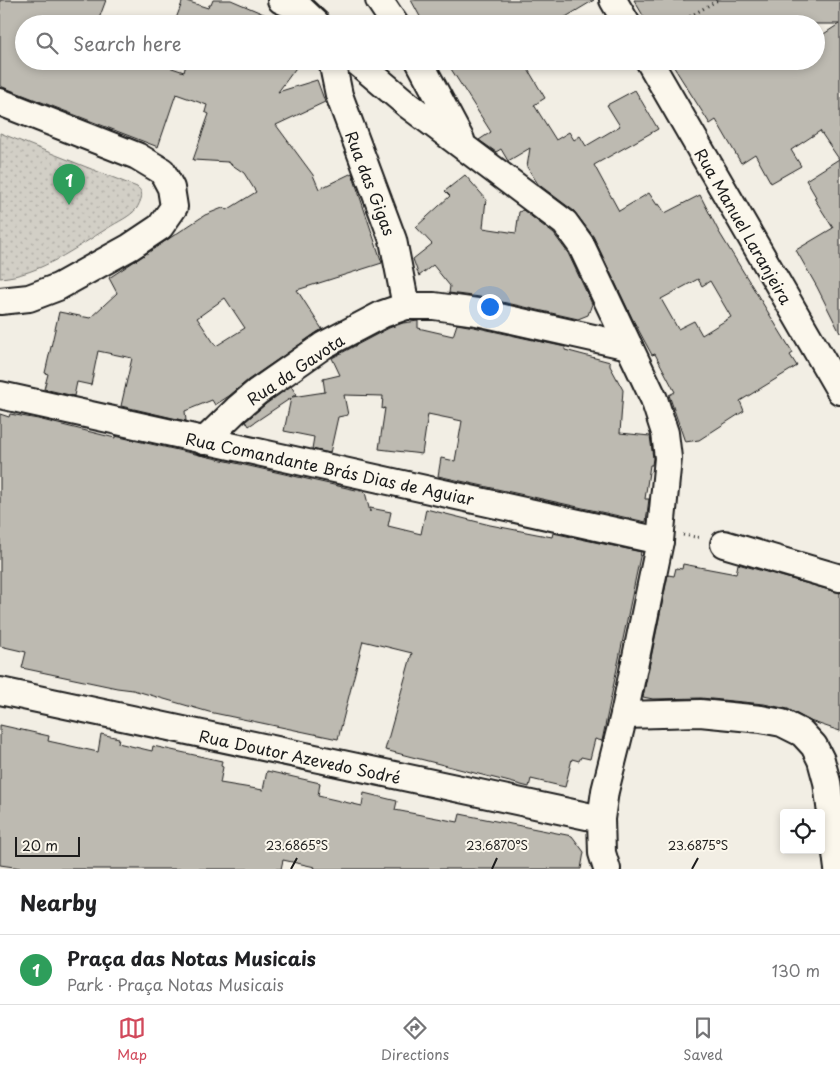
<!DOCTYPE html>
<html lang="en">
<head>
<meta charset="utf-8">
<style>
  :root { --surface:#fff; --page:#f2f2f2; --text:#202124; --muted:#757577; --line:#e0e0e0; --accent:#d1495b }
  body { margin:0; font-family:"Playpen Sans",sans-serif; background:var(--page); color:var(--text) }
  .controls { position:absolute; right:15px; bottom:15px; display:grid; overflow:hidden; border-radius:5px; box-shadow:0 2px 8px #0003 }
  .controls button { width:45px; height:45px; display:grid; place-items:center; padding:0; border:0; border-bottom:1px solid var(--line); background:var(--surface); color:var(--text); font:25px sans-serif }
  .scale { position:absolute; left:15px; bottom:12px; width:65px; box-sizing:border-box; padding-left:5px; border:2px solid #1c1c1c; border-top:0; font-size:14px; line-height:18px; white-space:nowrap; color:#1c1c1c; -webkit-text-stroke:4px #fbf7ec; paint-order:stroke }
  .you { position:absolute; left:489px; top:306px; width:18px; height:18px; margin:-12px; border:4px solid #fff; border-radius:50%; background:#1a73e8; box-shadow:0 0 0 8px #1a73e833 }
  .badge { display:grid; place-items:center; width:32px; height:32px; border-radius:50%; background:var(--accent); color:#fff; font-size:16px; font-weight:700 }
  .pin { position:absolute; translate:-50% -41px; filter:drop-shadow(0 1px 2px #0008) }
  .pin::after { content:''; position:absolute; top:26px; width:18px; height:15px; background:inherit; clip-path:polygon(0 0,100% 0,50% 100%) }
  .list { margin:0; padding:0; list-style:none }
  h2 { display:flex; justify-content:space-between; align-items:center; height:65px; margin:0; padding:0 20px; font-size:21px }
  h2 small { font-size:16px; font-weight:400; color:var(--muted) }
  .list li { display:grid; grid-template-columns:32px 1fr auto; gap:15px; align-items:center; box-sizing:border-box; height:70px; padding:0 20px; border-top:1px solid var(--line) }
  .list b { display:block; font-size:19px; white-space:nowrap }
  .list p { margin:0; font-size:16px; white-space:nowrap; color:var(--muted) }
  .list em { font-size:16px; font-style:normal; color:var(--muted) }
  .icon { flex:none; width:28px; height:28px; fill:none; stroke:currentColor; stroke-width:2; stroke-linecap:round; stroke-linejoin:round }
  .map { position:relative; flex:none; width:840px; height:869px; overflow:hidden }
  .search { position:absolute; background:var(--surface); box-shadow:0 2px 8px #0003; left:15px; right:15px; top:15px; height:55px; display:flex; align-items:center; gap:12px; box-sizing:border-box; padding:0 18px; border-radius:28px; color:var(--muted); font-size:19px }
  .sheet { height:135px; background:var(--surface) }
  nav { display:flex; justify-content:space-around; align-items:center; box-sizing:border-box; height:70px; border-top:1px solid var(--line); background:var(--surface); font-size:14px; color:var(--muted) }
  nav a { display:grid; justify-items:center; gap:2px }
  nav .on { color:var(--accent) }
  .map>svg:first-child { display:block }
  .park { fill:url(#park-dots); stroke:#777671 }
  .building { fill:#bdbab1; stroke:#1c1c1c; fill-rule:evenodd }
  .lines { fill:none; stroke-linecap:round; stroke-linejoin:round }
  .minor-casing { stroke:#1c1c1c; stroke-width:30 }
  .path { stroke:#1c1c1c; stroke-width:3; stroke-dasharray:1 4; stroke-linecap:butt }
  .minor { stroke:#fbf7ec; stroke-width:26 }
  .ticks { fill:none; stroke:#1c1c1c; stroke-width:2 }
  .labels { text-anchor:middle; dominant-baseline:central; stroke-width:4; stroke-linejoin:round; paint-order:stroke }
  .street-label { font-size:16px; fill:#1c1c1c; stroke:#fbf7ec }
  .ticks-label { font-size:12px; text-anchor:middle; fill:#1c1c1c; stroke:#fbf7ec; stroke-width:4; stroke-linejoin:round; paint-order:stroke }
</style>
</head>
<body>
<div class="map">
<svg width="840" height="869" viewBox="0 0 840 869">
  <defs>
    <pattern id="park-dots" width="8" height="8" patternUnits="userSpaceOnUse" patternTransform="scale(1.25)"><rect width="8" height="8" fill="#d2cfc6"/><path d="M2 2h.1M6 6h.1" fill="none" stroke="#b4b1aa" stroke-width="1.8" stroke-linecap="round"/></pattern>
  </defs>
  <rect width="100%" height="100%" fill="#f2eee4"/>
  <filter id="ink" filterUnits="userSpaceOnUse"><feTurbulence type="fractalNoise" baseFrequency=".02" numOctaves="2"/><feDisplacementMap in="SourceGraphic" scale="10" xChannelSelector="R" yChannelSelector="G"/><feConvolveMatrix kernelMatrix="1 2 1 2 8 2 1 2 1" color-interpolation-filters="sRGB"/></filter>
  <g filter="url(#ink)">
    <path class="park" d="M0 133 137 187C145 193 141 200 137 208 130 217 117 222 108 228 75 248 40 275 0 278Z"/>
    <g class="building">
      <path d="M0 0H106L97 24H24V61H151L184 72 187 61H301L278 92 317 80 325 102 276 125 313 175 319 189 352 173 382 263 297 290 322 329 248 380 229 396 215 405 212 400 185 411 186 421 121 406 132 358 98 351 91 385 77 382 74 396 44 389 48 374 45 373 59 312 90 318 117 293 109 278 205 215 225 207 227 210 256 192 244 173 228 162 193 160 209 114 205 112 207 105 176 94 158 147 0 86ZM225 298 245 328 216 346 197 318Z"/>
      <polygon points="183,0 208,8 209,5 211,5 213,0 231,0 287,24 174,24"/>
      <polygon points="411,0 594,0 554,24 424,24"/>
      <polygon points="634,0 840,0 840,333 817,287 796,250 833,228 814,198 816,197 806,180 839,159 820,131 791,150 801,166 771,183 755,154 741,163 716,120 710,124 670,61 816,61 816,39 839,24 648,24"/>
      <path d="M446 61H523L545 98 534 105 556 140 569 132 574 140 580 136 586 146 620 126 607 105 635 90 658 129 594 165 619 211 649 193 657 205 659 204 665 213 700 195 719 232 793 353 790 355 797 366 740 401 744 411 699 440 685 442 669 395 675 392 655 354 652 355 632 318 593 236 574 211 538 184 527 167 530 148 508 161 501 149 496 152 479 140 491 132ZM698 279 702 286 710 281 731 317 702 335 694 321 678 329 661 299Z"/>
      <polygon points="465,175 486,199 483,228 516,233 519,212 523,210 554,234 568,253 592,304 588,315 578,319 480,297 449,293 450,286 433,265 419,276 413,259 432,244 416,227 450,196 445,191"/>
      <polygon points="418,321 418,328 453,336 457,324 474,327 565,347 565,350 610,362 610,366 623,390 620,433 650,436 653,458 652,465 650,465 645,499 649,499 646,522 438,476 441,458 455,461 462,421 428,414 422,454 379,449 385,408 382,409 383,396 344,395 348,415 338,417 330,453 312,449 314,437 284,431 291,398 249,426 246,421 266,404 291,386 296,394 292,397 325,392 323,379 340,375 332,358 389,328 403,323"/>
      <polygon points="0,414 9,417 10,414 38,419 115,438 115,436 365,492 370,512 370,508 391,512 388,526 421,534 426,509 490,525 552,537 553,533 641,552 602,741 595,739 590,759 581,757 579,761 572,759 565,787 531,779 529,787 385,750 412,653 363,641 338,739 209,712 133,690 117,688 22,668 26,652 0,646"/>
      <polygon points="683,564 736,574 738,564 840,593 840,731 810,721 788,709 764,704 701,698 653,699 643,697 668,575 674,576 676,568 682,569"/>
      <polygon points="0,725 49,736 48,741 98,752 101,734 119,738 118,743 152,751 153,746 222,761 221,766 223,767 220,783 263,790 267,771 320,783 318,796 362,806 364,793 397,801 395,810 458,822 460,814 572,836 584,852 581,869 314,869 315,867 283,860 281,869 28,869 0,865"/>
    </g>
    <g class="lines">
      <defs>
        <g id="minor">
          <polyline points="281,0 301,9 317,24"/>
          <polyline points="379,0 395,24"/>
          <polyline points="613,0 627,24"/>
          <polyline points="332,61 339,95 393,240 406,306"/>
          <polyline points="356,61 408,105 565,223 581,245 654,399 665,433 668,458 660,541 624,715 605,791 601,819 602,853 607,869"/>
          <polyline points="419,61 461,140"/>
          <polyline points="649,61 840,391"/>
          <polyline points="0,102 137,156 162,171 171,188 174,207 160,227 130,247 58,287 29,298 0,301"/>
          <polyline points="0,395 660,541"/>
          <polyline points="204,441 237,409 257,392 324,345 383,314 406,306 434,306 477,312 629,346"/>
          <polyline points="724,544 840,578"/>
          <polyline points="0,691 601,819"/>
          <polyline points="624,715 700,713 761,719 782,723 802,733 814,746 821,760 827,782 838,869"/>
        </g>
      </defs>
      <use href="#minor" class="minor-casing"/>
      <g class="path">
        <polyline points="677,24 718,0"/>
        <polyline points="683,535 702,538"/>
      </g>
      <use href="#minor" class="minor"/>
    </g>
  </g>
  <path class="ticks" d="M291 869 297 858M492 869 497 858M692 869 698 858"/>
  <g class="labels">
    <g class="street-label">
      <text transform="translate(371 183) rotate(69)">Rua das Gigas</text>
      <text transform="translate(744 226) rotate(60)">Rua Manuel Laranjeira</text>
      <text transform="translate(295 369) rotate(-34)">Rua da Gavota</text>
      <text transform="translate(330 468) rotate(12)">Rua Comandante Brás Dias de Aguiar</text>
      <text transform="translate(300 756) rotate(12)">Rua Doutor Azevedo Sodré</text>
    </g>
  </g>
  <g class="ticks-label">
    <text x="297" y="850">23.6865°S</text>
    <text x="497" y="850">23.6870°S</text>
    <text x="698" y="850">23.6875°S</text>
  </g>
</svg>
<div class="controls">
<button><svg class="icon" aria-label="locate" viewBox="0 0 24 24"><circle cx="12" cy="12" r="6"/><path d="M12 2v4M12 18v4M2 12h4M18 12h4"/></svg></button>
</div>
<div class="scale">20 m</div>
<div class="you"></div>
<div class="pin badge" style="left:69px;top:205px;background:#2e9e5b">1</div>
<div class="search"><svg class="icon" aria-label="search" viewBox="0 0 24 24"><circle cx="10" cy="10" r="6"/><path d="M15 15l6 6"/></svg>Search here</div>
</div>
<section class="sheet">
<h2>Nearby<small></small></h2>
<ul class="list">
<li><span class="badge" style="background:#2e9e5b">1</span><div><b>Praça das Notas Musicais</b><p>Park · Praça Notas Musicais</p></div><em>130 m</em></li>
</ul>
</section>
<nav>
<a class="on"><svg class="icon" aria-label="map" viewBox="0 0 24 24"><path d="M3 6l6-2 6 2 6-2v14l-6 2-6-2-6 2zM9 4v14M15 6v14"/></svg>Map</a>
<a><svg class="icon" aria-label="directions" viewBox="0 0 24 24"><path d="M12 3l9 9-9 9-9-9zM9 14v-3h6M13 9l2 2-2 2"/></svg>Directions</a>
<a><svg class="icon" aria-label="saved" viewBox="0 0 24 24"><path d="M7 4h10v16l-5-4-5 4z"/></svg>Saved</a>
</nav>
</body>
</html>
